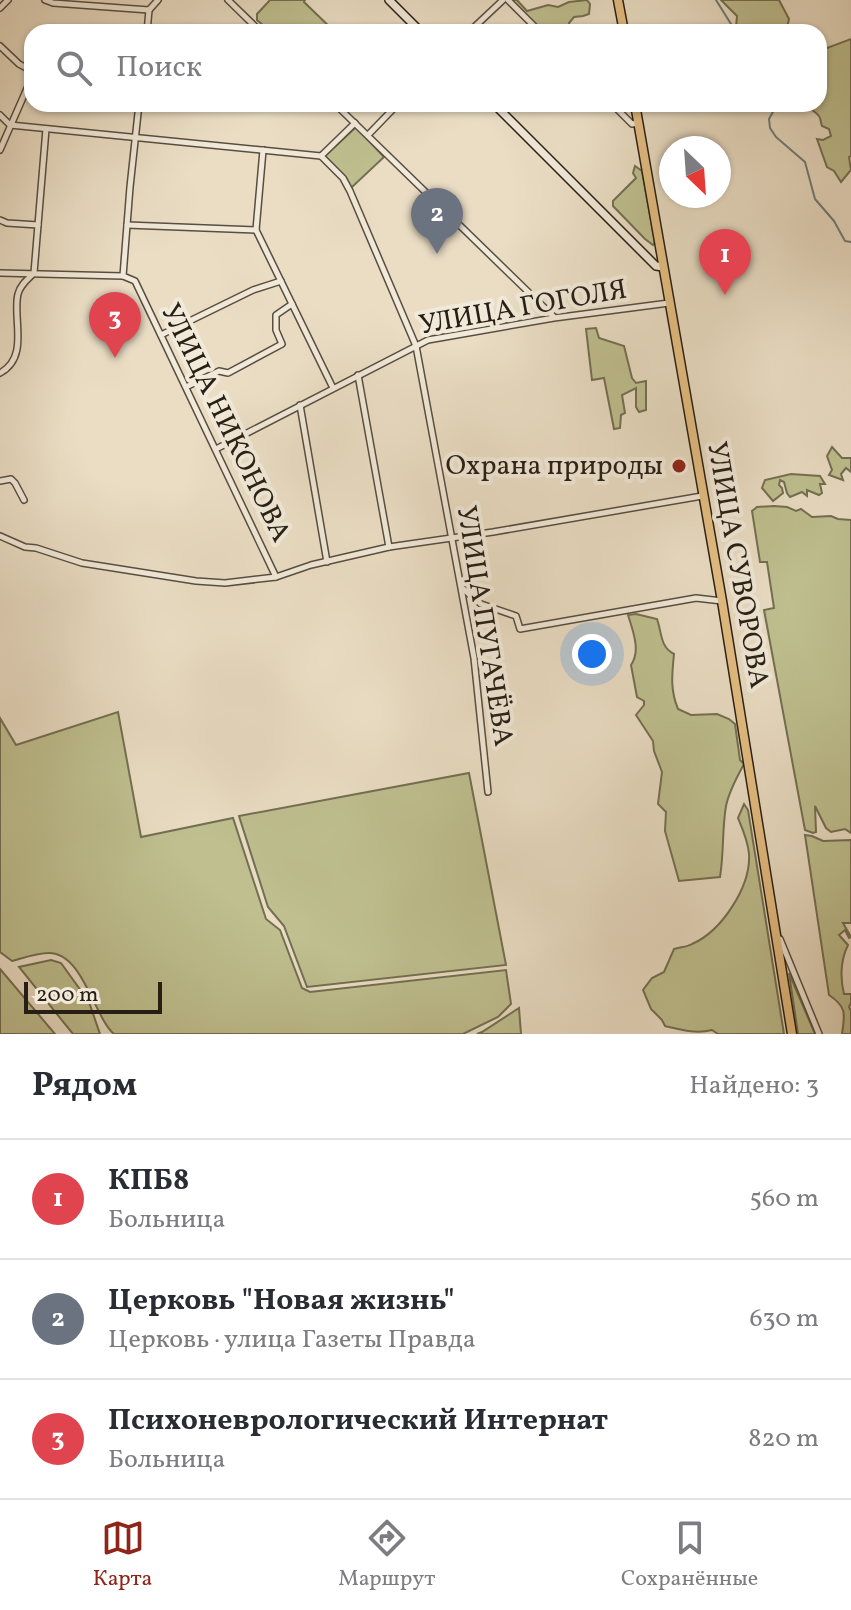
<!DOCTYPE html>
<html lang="ru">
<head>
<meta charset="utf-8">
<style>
  :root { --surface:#fff; --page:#f2f2f3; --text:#2b2b33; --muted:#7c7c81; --line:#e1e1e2; --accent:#8f2418 }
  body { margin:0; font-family:Vollkorn,serif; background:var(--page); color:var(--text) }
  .compass { position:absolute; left:659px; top:136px; width:72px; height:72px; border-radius:50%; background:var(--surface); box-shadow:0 2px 6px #0004; rotate:155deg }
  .scale { position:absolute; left:24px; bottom:20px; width:138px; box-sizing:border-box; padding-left:8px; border:4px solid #271f14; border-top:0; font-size:22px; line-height:28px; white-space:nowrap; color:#271f14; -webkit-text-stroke:6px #f1e9d9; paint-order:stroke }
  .you { position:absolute; left:592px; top:654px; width:28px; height:28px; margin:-20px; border:6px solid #fff; border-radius:50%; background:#1a73e8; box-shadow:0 0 0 12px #1a73e833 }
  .badge { display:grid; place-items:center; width:52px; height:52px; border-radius:50%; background:var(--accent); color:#fff; font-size:26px; font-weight:700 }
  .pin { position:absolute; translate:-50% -66px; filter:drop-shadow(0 2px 4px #0008) }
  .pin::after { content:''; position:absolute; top:42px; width:28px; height:24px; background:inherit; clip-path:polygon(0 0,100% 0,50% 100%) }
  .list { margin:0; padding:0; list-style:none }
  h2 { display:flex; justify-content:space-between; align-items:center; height:104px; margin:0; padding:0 32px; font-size:34px }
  h2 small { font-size:26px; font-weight:400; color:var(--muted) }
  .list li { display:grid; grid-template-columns:52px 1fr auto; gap:24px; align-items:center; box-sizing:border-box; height:120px; padding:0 32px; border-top:2px solid var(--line) }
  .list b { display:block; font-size:30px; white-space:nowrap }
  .list p { margin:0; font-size:26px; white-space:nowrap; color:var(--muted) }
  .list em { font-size:26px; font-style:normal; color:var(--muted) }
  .icon { flex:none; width:44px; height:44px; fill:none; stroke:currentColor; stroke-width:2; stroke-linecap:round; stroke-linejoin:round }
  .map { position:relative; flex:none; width:851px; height:1034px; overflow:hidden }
  .search { position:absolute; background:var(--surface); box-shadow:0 2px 6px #0004; left:24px; right:24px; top:24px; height:88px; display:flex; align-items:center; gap:20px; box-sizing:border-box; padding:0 28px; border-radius:24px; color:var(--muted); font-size:30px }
  .sheet { height:464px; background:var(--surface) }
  nav { display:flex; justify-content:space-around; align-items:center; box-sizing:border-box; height:112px; border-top:2px solid var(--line); background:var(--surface); font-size:22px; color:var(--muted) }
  nav a { display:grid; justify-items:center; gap:4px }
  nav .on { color:var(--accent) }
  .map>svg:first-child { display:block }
  .green { fill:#bfbf8f; stroke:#736f52; stroke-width:2 }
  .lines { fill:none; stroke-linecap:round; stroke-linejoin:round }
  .stream { stroke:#6e7b7b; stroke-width:2 }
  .street-casing { stroke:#584e40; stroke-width:8 }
  .secondary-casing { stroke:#271f14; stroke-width:10 }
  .primary-casing { stroke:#271f14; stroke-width:11 }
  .street { stroke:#f1e9d9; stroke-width:5 }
  .secondary { stroke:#f1e9d9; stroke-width:7 }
  .primary { stroke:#e5be82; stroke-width:8 }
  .poi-dot { fill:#8f2418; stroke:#f1e9d9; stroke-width:3 }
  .labels { text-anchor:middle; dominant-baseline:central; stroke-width:8; stroke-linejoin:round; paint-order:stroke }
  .street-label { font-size:28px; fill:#271f14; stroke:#f1e9d9 }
  .poi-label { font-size:28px; fill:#271f14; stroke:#f1e9d9; text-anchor:end }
</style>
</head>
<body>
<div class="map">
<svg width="851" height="1034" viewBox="0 0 851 1034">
  <rect width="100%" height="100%" fill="#eaddc4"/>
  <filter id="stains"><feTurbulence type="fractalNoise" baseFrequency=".0025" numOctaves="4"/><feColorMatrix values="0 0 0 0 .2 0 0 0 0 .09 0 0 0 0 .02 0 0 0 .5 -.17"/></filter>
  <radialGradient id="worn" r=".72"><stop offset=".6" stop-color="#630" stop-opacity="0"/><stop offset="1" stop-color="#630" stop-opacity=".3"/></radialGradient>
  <g class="green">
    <polygon points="270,0 305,0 304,2 335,32 271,32 257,20 257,14"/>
    <polygon points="511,0 517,0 527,11 548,5 558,7 569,2 587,0 590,4 589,14 583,16 574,17 569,23 571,32 542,32"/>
    <polygon points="721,0 779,0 789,19 787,28 788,32 739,32 736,27 737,16"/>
    <path d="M851 39V156L849 157 851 170 841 182 834 171 827 167 817 139 823 140 831 136 829 129 822 126C821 124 821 121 820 118 818 112 809 110 806 104H819V51Z"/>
    <polygon points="356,127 384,157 351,188 346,179 325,156"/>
    <polygon points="635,166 642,171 655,242 653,245 645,239 613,206 613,201 636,178 633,173"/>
    <polygon points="596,328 599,338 624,346 632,378 636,383 646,381 646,410 639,412 636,407 636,388 622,395 625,413 621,415 620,428 614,429 604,378 592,380 586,329"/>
    <polygon points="832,447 842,458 851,458 851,472 846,468 841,474 843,480 829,475 832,470 827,456"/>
    <polygon points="791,474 820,476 825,484 820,484 822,493 819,495 807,490 807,496 802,492 790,497 787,493 784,482 780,480 779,485 782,488 783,493 773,501 762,488 765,480"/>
    <polygon points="774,506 787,507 796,511 801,509 812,517 831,516 838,519 851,520 851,833 845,829 831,832 826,828 815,806 816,832 813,833 805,830 764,610 774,608 767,562 760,562 752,511 757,507"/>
    <path d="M636 614 657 619C662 633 660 647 674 654 672 674 670 690 678 709L691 715 717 714 729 719 735 724 740 760 744 764C737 777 729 791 726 806 722 829 724 853 720 877L679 881 665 831 666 812 658 804 662 772 654 751 653 741 636 715 644 705V701L637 697 631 665C641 651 633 631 628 615Z"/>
    <path d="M118 712 141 837 233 818 266 919 280 930 302 988 310 992 506 970 511 1004 498 1017 463 1034H114C94 1017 83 953 49 953 37 953 23 958 12 961L0 952V718L16 745Z"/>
    <polygon points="469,773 506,965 307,987 284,926 268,907 239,816"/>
    <path d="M744 804 748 810 784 1034H718L712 1030C696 1034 682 1030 665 1026L662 1020 651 1009 643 990 652 978 664 972 674 949C680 947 687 947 692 944 722 931 751 886 749 854 748 841 743 830 738 818Z"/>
    <path d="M805 835 812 836 823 841 851 840V923H843L851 937 849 938 845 930 839 935 848 945C840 961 840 977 844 994H851V1003L849 1007 851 1011V1034H842C845 1014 847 1007 829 995Z"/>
    <polygon points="51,960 61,963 89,1002 100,1034 73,1034 19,967"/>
    <polygon points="0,969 55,1034 0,1034"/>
    <polygon points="789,973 815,1034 798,1034"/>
    <polygon points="519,1008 521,1034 477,1034 482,1032"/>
  </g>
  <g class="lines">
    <g class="stream">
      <polyline points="716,0 736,32"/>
      <polyline points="773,104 774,110 769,119 770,128 776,137 805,162 815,199 834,221 845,241 851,242"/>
    </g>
    <defs>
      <g id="street">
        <polyline points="45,0 53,3 149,10"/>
        <polyline points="228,0 261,32"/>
        <polyline points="508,0 540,32"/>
        <polyline points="0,8 8,0"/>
        <polyline points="149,10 158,0"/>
        <polyline points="147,32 149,10"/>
        <polyline points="469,32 503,0"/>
        <polyline points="0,46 19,64 32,71"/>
        <polyline points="139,104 130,187 123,276 135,281 276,577"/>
        <polyline points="335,104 554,317"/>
        <polyline points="612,104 632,124 638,123"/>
        <polyline points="0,115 10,125 321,156 355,123"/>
        <polyline points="368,135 398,104"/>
        <polyline points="0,150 32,77"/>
        <polyline points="263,150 256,230 333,388"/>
        <polyline points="321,156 343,178 350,191 416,346 474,658 488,792"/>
        <polyline points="0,220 7,223 38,225"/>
        <polyline points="127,225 256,230"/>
        <polyline points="0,273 123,276"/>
        <polyline points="161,335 253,290 281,281"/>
        <path d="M0 373C30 357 12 318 18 294 20 285 28 279 34 273L46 129"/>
        <polyline points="358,375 389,547"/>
        <polyline points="186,387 219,371 228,373 282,344 276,330 276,315 292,304"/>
        <polyline points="300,405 327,562"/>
        <polyline points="216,449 428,340 554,318 669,303"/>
        <polyline points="0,481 11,479 15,483 24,500"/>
        <polyline points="0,536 25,547 36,548 82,563 196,581 225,583 276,577 311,565 389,547 493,532 702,496"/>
        <polyline points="462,588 481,604 516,616 520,629 696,598 722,601"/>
        <polyline points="780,939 819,1034"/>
      </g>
      <g id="secondary">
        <polyline points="389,0 421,32"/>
        <polyline points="494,104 656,266 663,267"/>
      </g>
      <g id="primary">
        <polyline points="618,0 624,32"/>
        <polyline points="635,104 722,601 792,1034"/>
      </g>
    </defs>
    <use href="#street" class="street-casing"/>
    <use href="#secondary" class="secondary-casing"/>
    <use href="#primary" class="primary-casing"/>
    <use href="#street" class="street"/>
    <use href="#secondary" class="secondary"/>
    <use href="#primary" class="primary"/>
  </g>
  <circle class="poi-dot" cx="679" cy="466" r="8"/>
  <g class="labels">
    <g class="street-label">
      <text transform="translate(523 308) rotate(-10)">УЛИЦА ГОГОЛЯ</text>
      <text transform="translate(225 423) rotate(64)">УЛИЦА НИКОНОВА</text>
      <text transform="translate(737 565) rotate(80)">УЛИЦА СУВОРОВА</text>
      <text transform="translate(484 626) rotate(81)">УЛИЦА ПУГАЧЁВА</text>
    </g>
    <g class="poi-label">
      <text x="663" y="466">Охрана природы</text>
    </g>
  </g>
  <rect width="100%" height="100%" filter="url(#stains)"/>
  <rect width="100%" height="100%" fill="url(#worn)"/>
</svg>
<svg class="compass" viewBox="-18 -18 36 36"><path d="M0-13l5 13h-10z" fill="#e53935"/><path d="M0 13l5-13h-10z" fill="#7c7c81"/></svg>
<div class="scale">200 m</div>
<div class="you"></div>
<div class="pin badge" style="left:725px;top:295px;background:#e0444e">1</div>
<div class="pin badge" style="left:437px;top:254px;background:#6b7280">2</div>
<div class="pin badge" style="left:115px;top:358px;background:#e0444e">3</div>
<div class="search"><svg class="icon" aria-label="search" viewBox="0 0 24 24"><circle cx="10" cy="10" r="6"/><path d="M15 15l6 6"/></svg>Поиск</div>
</div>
<section class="sheet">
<h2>Рядом<small>Найдено: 3</small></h2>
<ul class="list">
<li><span class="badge" style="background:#e0444e">1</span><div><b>КПБ8</b><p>Больница</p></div><em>560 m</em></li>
<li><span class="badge" style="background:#6b7280">2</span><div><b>Церковь &quot;Новая жизнь&quot;</b><p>Церковь · улица Газеты Правда</p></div><em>630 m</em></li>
<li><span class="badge" style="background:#e0444e">3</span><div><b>Психоневрологический Интернат</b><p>Больница</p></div><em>820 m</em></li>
</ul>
</section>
<nav>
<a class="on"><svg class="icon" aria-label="map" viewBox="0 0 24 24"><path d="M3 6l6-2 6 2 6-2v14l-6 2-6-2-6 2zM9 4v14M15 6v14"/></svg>Карта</a>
<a><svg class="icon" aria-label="directions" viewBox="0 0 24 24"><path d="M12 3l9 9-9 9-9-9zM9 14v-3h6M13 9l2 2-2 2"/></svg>Маршрут</a>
<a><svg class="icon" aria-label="saved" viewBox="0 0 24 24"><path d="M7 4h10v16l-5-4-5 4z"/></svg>Сохранённые</a>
</nav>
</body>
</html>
